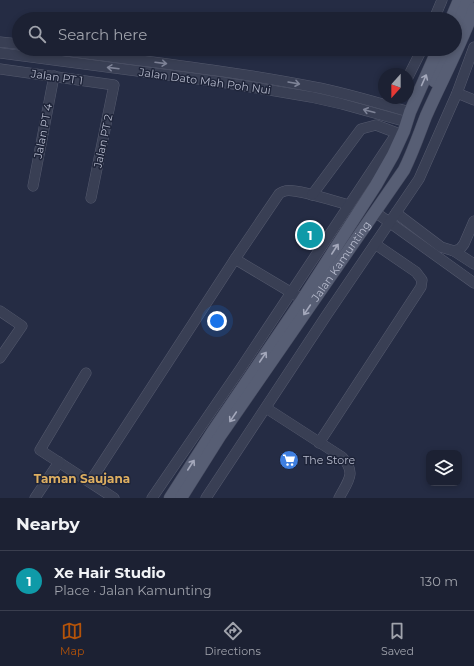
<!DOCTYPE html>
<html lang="en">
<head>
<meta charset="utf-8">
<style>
  :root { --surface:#1c2133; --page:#292e3f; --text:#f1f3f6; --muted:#a0a3ac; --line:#3a3e4e; --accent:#b45309 }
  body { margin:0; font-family:Montserrat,sans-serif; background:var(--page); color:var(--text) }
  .controls { position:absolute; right:12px; bottom:12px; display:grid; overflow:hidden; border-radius:8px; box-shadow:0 2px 6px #0003 }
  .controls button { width:36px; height:36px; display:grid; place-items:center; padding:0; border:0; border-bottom:1px solid var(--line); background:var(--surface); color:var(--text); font:20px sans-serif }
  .compass { position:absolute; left:378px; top:68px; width:36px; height:36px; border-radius:50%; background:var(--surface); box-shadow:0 2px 6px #0003; rotate:201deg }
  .you { position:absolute; left:217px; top:321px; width:14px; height:14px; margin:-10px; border:3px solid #fff; border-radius:50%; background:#1a73e8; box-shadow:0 0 0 6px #1a73e833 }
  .badge { display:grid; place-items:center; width:26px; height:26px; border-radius:50%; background:var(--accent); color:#fff; font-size:13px; font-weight:700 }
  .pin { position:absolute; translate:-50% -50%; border:2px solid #fff; box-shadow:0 1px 4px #0006 }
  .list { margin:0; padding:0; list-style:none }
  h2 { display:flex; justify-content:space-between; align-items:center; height:52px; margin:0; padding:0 16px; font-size:17px }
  h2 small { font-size:13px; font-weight:400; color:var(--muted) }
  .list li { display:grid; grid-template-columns:26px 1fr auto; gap:12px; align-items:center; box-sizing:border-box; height:60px; padding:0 16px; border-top:1px solid var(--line) }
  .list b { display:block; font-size:15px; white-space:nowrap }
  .list p { margin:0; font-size:13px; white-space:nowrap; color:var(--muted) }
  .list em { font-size:13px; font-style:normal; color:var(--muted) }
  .icon { flex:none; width:22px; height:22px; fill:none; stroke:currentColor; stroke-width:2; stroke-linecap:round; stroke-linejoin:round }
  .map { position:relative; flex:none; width:474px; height:498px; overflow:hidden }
  .search { position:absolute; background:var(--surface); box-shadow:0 2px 6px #0003; left:12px; right:12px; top:12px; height:44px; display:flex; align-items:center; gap:10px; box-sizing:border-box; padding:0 14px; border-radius:22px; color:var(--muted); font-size:15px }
  .sheet { height:112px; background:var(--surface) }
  nav { display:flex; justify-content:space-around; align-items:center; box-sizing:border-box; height:56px; border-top:1px solid var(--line); background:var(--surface); font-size:11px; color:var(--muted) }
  nav a { display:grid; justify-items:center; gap:2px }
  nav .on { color:var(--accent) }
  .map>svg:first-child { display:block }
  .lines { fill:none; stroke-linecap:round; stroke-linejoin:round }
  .minor-casing { stroke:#555a6e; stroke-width:11 }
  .major-casing { stroke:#43485d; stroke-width:13 }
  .minor { stroke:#393f54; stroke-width:10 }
  .major { stroke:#575e74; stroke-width:12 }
  .oneway { stroke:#7e8397 }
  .oneway2 { stroke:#a4a8bb }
  .labels { text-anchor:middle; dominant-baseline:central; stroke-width:3; stroke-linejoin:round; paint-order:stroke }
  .street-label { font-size:11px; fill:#b7bbcd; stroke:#1e2439 }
  .poi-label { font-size:11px; fill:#b7bbcd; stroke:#1e2439; text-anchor:start }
  .neighbourhood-label { font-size:12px; font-weight:bold; fill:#deaf61; stroke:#1e2439 }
</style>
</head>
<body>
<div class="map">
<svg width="474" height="498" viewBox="0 0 474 498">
  <rect width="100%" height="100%" fill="#252c44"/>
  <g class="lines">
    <defs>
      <g id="minor">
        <polyline points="434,19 442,0"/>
        <polyline points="0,42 19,44"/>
        <path d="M53 49C140 61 228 70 314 87 346 93 378 103 410 112"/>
        <polyline points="0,53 221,82 311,97 342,104 407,122"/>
        <polyline points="0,69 114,85 91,198"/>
        <polyline points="408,77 422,49"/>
        <polyline points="457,93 474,100"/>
        <polyline points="33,186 54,76"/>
        <polyline points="375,212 474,283"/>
        <polyline points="396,213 441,247 454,251 460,249 464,244 474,221"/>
        <polyline points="454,251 474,264"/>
        <polyline points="235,259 297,296"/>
        <polyline points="0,311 22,326 0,358"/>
        <polyline points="86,373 40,450 114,498"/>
        <path d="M266 408 342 457C357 473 348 481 339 498"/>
        <polyline points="319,443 421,287 422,280 416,272 375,244"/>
        <path d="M90 482 235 259 279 194C280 193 284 191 285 191 296 188 336 202 349 205"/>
        <polyline points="35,498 59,462"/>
        <polyline points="152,498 241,368 397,133 376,125 361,129 312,195"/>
        <polyline points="206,498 326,316 419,179 457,93 474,47"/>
      </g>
      <g id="major">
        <polyline points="451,19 459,0"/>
        <polyline points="455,32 468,0"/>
        <polyline points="434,81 448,49"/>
        <polyline points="170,498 213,431 302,300 376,185 393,155 404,131 410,112 438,49"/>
        <path id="s1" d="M181 498 220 436 404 170C413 152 419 134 426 116 442 80 461 45 474 9"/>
      </g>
    </defs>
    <use href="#minor" class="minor-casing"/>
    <use href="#major" class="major-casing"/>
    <use href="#minor" class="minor"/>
    <use href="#major" class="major"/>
  </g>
  <defs><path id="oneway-shaft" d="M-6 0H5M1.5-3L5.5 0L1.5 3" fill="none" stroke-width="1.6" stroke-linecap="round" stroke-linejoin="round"/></defs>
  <g class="oneway">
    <use href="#oneway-shaft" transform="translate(161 63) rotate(7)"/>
    <use href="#oneway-shaft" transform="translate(113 68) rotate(-173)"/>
    <use href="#oneway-shaft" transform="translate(294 83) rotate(10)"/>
    <use href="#oneway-shaft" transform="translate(369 111) rotate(-165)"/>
  </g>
  <g class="oneway2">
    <use href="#oneway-shaft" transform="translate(424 80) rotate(-66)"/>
    <use href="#oneway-shaft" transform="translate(335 249) rotate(-57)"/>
    <use href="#oneway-shaft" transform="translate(307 310) rotate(124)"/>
    <use href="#oneway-shaft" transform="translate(263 357) rotate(-56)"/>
    <use href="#oneway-shaft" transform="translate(233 417) rotate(124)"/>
    <use href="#oneway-shaft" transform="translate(191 465) rotate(-57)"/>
  </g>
  <defs>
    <symbol id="supermarket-disc" viewBox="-11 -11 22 22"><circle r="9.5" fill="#3f7fe0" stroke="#1e2439"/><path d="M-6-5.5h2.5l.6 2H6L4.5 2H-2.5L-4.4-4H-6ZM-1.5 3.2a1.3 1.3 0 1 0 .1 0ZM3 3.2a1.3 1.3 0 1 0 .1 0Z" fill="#fff"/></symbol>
  </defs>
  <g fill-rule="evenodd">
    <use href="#supermarket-disc" x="278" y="449" width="22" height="22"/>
  </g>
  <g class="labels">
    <g class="street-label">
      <text transform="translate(57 77) rotate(8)">Jalan PT 1</text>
      <text transform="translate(205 81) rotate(8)">Jalan Dato Mah Poh Nui</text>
      <text transform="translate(43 131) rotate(-79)">Jalan PT 4</text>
      <text transform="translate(103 141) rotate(-78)">Jalan PT 2</text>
      <text stroke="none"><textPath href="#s1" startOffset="286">Jalan Kamunting</textPath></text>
    </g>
    <g class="poi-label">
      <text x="303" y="460">The Store</text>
    </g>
    <g class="neighbourhood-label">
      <text x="82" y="478">Taman Saujana</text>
    </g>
  </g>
</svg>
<div class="controls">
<button><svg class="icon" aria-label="layers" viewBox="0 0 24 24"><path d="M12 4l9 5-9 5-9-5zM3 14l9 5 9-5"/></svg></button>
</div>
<svg class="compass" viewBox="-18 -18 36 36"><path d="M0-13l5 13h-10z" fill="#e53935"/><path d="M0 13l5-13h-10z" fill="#a0a3ac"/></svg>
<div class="you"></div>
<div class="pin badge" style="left:310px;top:235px;background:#0f9aa8">1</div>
<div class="search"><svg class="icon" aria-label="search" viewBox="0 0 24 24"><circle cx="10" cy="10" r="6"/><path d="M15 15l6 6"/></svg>Search here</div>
</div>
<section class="sheet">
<h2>Nearby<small></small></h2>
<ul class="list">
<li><span class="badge" style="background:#0f9aa8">1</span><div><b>Xe Hair Studio</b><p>Place · Jalan Kamunting</p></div><em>130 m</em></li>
</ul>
</section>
<nav>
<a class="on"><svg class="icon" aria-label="map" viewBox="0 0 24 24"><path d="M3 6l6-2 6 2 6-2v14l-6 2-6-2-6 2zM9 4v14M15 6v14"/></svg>Map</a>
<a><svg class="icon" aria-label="directions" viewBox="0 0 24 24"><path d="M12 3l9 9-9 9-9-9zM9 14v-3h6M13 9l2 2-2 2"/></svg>Directions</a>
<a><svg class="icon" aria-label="saved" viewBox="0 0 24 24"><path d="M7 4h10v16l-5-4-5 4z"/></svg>Saved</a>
</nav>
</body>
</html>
